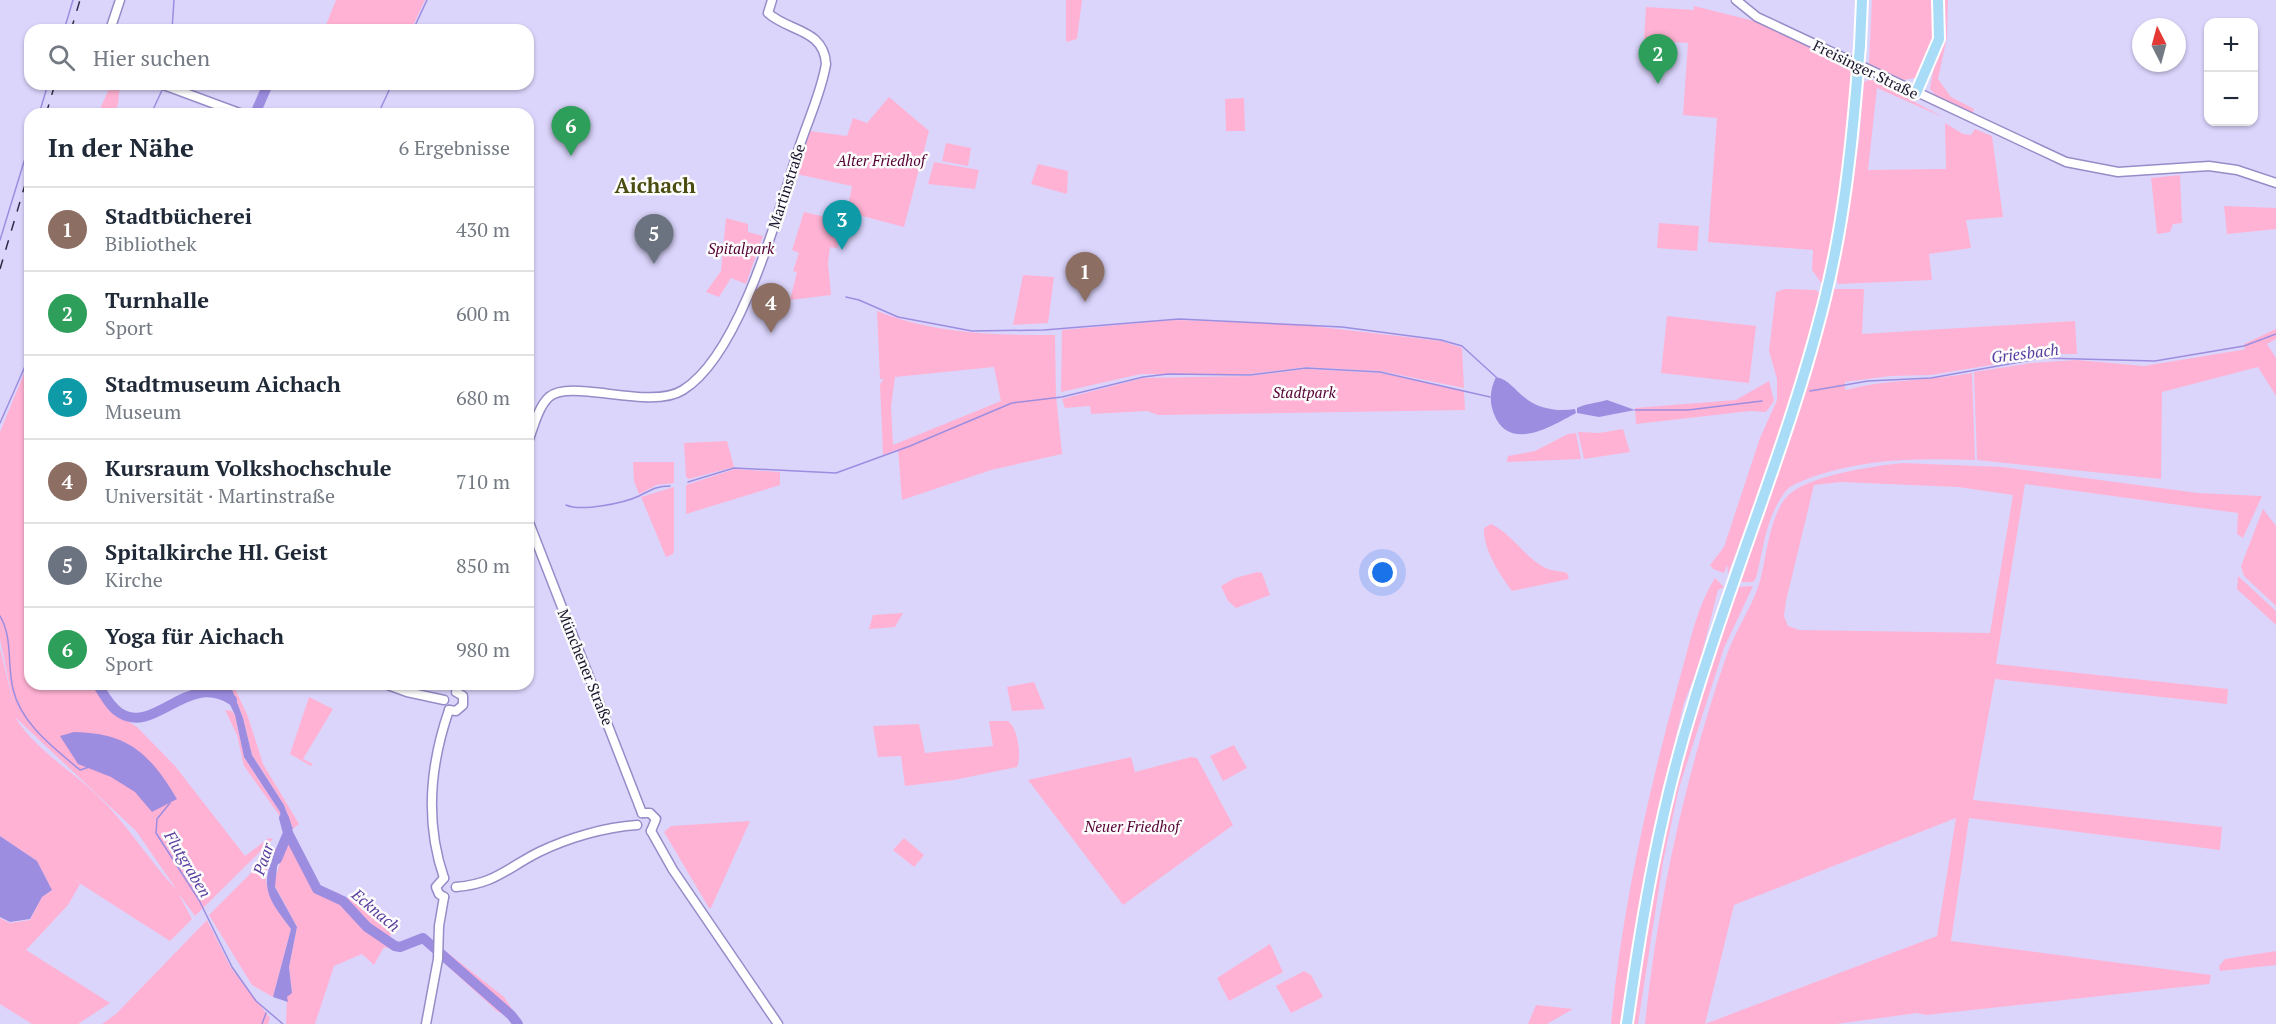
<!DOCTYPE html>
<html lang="de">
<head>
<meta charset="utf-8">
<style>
  :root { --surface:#fff; --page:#f2f2f3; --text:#1f2937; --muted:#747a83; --line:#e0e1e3; --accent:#ea580c }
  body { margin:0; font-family:"PT Serif",serif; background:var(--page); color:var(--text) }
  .controls { position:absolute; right:18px; top:18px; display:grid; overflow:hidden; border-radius:12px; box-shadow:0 2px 4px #0004 }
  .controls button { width:54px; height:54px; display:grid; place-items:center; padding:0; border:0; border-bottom:2px solid var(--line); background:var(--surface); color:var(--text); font:30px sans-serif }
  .compass { position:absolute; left:2132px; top:18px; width:54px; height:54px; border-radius:50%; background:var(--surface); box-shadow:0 2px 4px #0004; rotate:354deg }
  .you { position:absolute; left:1383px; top:573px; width:21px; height:21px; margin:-15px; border:4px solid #fff; border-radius:50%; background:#1a73e8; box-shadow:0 0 0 9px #1a73e833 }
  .badge { display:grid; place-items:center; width:39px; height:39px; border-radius:50%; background:var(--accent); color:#fff; font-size:20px; font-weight:700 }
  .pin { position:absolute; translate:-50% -50px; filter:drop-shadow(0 2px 3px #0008) }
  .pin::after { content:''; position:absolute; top:32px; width:21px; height:18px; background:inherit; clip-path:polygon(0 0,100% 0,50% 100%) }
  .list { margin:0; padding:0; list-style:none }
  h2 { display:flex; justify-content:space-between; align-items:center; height:78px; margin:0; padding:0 24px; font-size:26px }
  h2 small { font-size:20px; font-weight:400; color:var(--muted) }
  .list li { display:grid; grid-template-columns:39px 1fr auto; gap:18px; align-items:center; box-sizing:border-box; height:84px; padding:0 24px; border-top:2px solid var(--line) }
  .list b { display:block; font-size:22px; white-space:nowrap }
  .list p { margin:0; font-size:20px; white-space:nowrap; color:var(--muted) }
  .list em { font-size:20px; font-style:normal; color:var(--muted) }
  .icon { flex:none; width:33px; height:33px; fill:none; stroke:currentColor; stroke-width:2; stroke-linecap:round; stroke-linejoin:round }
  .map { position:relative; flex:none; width:2276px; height:1024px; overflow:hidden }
  .search { position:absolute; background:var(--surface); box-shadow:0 2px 4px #0004; left:24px; top:24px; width:510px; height:66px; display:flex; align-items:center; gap:15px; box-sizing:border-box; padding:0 21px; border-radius:18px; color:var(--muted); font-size:22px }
  .panel { position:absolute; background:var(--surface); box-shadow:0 2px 4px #0004; left:24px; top:108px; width:510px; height:582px; border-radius:18px }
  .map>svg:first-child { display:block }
  .green { fill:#ffb2d4; fill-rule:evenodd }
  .water { fill:#9d8de0 }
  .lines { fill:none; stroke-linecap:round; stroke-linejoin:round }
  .stream { stroke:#9d8de0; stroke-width:1.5 }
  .river { stroke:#9d8de0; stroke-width:10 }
  .secondary-casing { stroke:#968cc7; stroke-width:11 }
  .highway-casing { stroke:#fff; stroke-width:14 }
  .secondary { stroke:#fff; stroke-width:8 }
  .highway { stroke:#a9dcf6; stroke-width:10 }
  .rail { stroke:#312c45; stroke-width:1.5; stroke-dasharray:10 10; stroke-linecap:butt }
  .highway-bridge-casing { stroke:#fff; stroke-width:14; stroke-linecap:butt }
  .highway-bridge { stroke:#a9dcf6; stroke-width:10 }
  .labels { text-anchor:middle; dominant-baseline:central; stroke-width:5; stroke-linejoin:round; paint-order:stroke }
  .street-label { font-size:15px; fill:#19142b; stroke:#fcfcfc }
  .park-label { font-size:15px; font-style:italic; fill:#550133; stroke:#fcfcfc }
  .water-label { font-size:16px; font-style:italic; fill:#583d9f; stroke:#fcfcfc }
  .district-label { font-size:21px; font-weight:bold; fill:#4b4d10; stroke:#fcfcfc }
</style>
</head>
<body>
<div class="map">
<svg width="2276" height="1024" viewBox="0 0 2276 1024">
  <rect width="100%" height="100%" fill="#dbd5fc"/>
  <g class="green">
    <polygon points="336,0 425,0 411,30 324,30"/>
    <polygon points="1066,0 1082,0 1077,39 1066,42"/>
    <path d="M1872 0H1932C1936 27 1933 57 1915 78L1903 80 1869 64Z"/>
    <path d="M1943 0H1948L1947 37 1938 79 1951 97 1974 109 1972 114 1935 95 1930 89C1935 55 1946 38 1943 0Z"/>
    <polygon points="1694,6 1758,22 1852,68 1841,190 1827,270 1822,284 1812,270 1813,250 1708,242 1717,118 1683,115 1688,43 1644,40 1646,7 1694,10"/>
    <polygon points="1871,79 1945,118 1877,88 1868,170 1946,169 1945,123 1963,134 1971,135 1975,129 1992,136 2003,217 1966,220 1971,248 1929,254 1932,280 1838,284 1836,277 1859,141 1864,82"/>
    <polygon points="111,84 120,84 118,104 114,114 98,114"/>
    <polygon points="889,97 929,131 904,227 847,212 852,186 796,174 810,131 847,136 853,118 867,123"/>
    <polygon points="1244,98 1245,131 1226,131 1225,99"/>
    <polygon points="946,143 971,148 968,166 942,161"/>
    <polygon points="934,162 979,170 975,189 928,184"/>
    <polygon points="1038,164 1068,171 1067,194 1031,184"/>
    <polygon points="2180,175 2182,223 2173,224 2170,232 2157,234 2151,178"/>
    <polygon points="2224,206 2276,208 2276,229 2227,234"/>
    <polygon points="804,212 842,221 837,248 830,247 828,263 831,295 790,300 797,272 793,271 799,253 792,250"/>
    <polygon points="726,218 748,224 748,232 763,236 746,284 731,278 719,297 706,292 721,271"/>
    <polygon points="1659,223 1699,226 1697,251 1657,248"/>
    <polygon points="1023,275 1054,277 1048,323 1013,325"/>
    <path d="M1785 289 1816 290 1820 294C1797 390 1763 481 1728 574L1727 565 1724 573 1713 569 1710 565 1724 547 1760 438 1777 400V379L1769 351 1776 292Z"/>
    <path d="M1833 289H1864L1862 334 2075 321 2077 354H2056L1931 375 1890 376 1845 382V390C1886 379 1929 381 1972 373L1975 460C1919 458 1866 458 1812 477 1803 481 1791 484 1785 492 1765 519 1764 548 1756 578L1753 582H1741L1812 372Z"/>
    <path d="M877 311C935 334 993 335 1055 335L1056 396 1062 454 991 470 902 500 898 449 883 455 880 384 884 379H880ZM994 367 1001 401 893 445 891 407 895 377Z"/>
    <polygon points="1667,316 1756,326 1749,383 1661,373"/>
    <polygon points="1174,320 1295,324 1441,341 1462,348 1464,388 1380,371 1306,367 1250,374 1141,374 1061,392 1062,330"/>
    <polygon points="2276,329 2276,339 2267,344 2276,358 2276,396 2258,367 2162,392 2161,479 1977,460 1974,372 2032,363 2077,360 2144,366 2241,350 2245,349 2244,344"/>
    <path d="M30 359V684H92L117 714 137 727 175 766 245 856 269 838 273 839 195 916 178 893 192 919 170 941 73 879 80 884 68 905 26 950 110 1003 78 1024H32L0 1004V918L10 923 30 920 42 897 52 890 37 861 0 836V648L14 707 0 639V432ZM15 717 136 831 177 890C148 860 127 823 96 794 69 769 34 748 15 717Z"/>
    <polygon points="1306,369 1381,373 1464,391 1465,410 1158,415 1147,411 1091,414 1090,406 1065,408 1062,399 1143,378 1250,376"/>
    <polygon points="1769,381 1774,401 1766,412 1750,411 1636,424 1635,408 1736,400"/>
    <polygon points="1623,429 1630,452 1584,459 1578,432 1599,433"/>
    <polygon points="1576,433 1581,459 1507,462 1508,456 1535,451 1568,434"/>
    <polygon points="727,441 734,467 689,479 686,477 684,443"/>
    <polygon points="633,462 674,462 674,483 657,485 639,494 634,481"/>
    <path d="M1902 463 2002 467 2198 493 2262 496 2243 538 2237 534 2238 513 2025 484 1996 664 2228 689 2227 704 1995 679 1973 800 2222 827 2220 850 1969 818 1951 941 2211 975 2209 984 1926 1015 1917 1013 1836 1024H1645C1658 899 1685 778 1725 660 1734 632 1753 606 1760 581 1767 556 1770 508 1792 492 1815 475 1873 466 1902 463ZM1841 482 1958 487 2013 495 1990 633 1799 630 1788 626 1784 616 1786 601 1814 485ZM1956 818 1937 936 1705 1024 1734 905Z"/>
    <polygon points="735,469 780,472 780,485 686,514 686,485"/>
    <polygon points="674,487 674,550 673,554 666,557 641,497"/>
    <polygon points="2263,509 2276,526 2276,606 2244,576 2241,566"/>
    <path d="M1491 524C1513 534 1525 559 1548 569 1553 571 1561 571 1567 573L1569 579 1512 591C1500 575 1483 550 1484 528Z"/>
    <polygon points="1258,572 1262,573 1270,595 1236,608 1228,601 1221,586 1235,578"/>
    <polygon points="2238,576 2276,611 2276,625 2237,589"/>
    <path d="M1715 578 1724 587 1718 590 1699 665 1684 703 1665 784 1635 927 1621 1024H1611C1622 908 1648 793 1679 681 1689 647 1696 608 1715 578Z"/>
    <polygon points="1753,586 1724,648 1679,788 1663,862 1638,1024 1631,1024 1657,859 1695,711 1734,595 1738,587"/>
    <polygon points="903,613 895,627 869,629 873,615"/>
    <polygon points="1034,682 1045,709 1012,711 1007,687"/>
    <polygon points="230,684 233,684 248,717 263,764 299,824 293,829 284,805 252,755 243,718"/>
    <polygon points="309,697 333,709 303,759 313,764 311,766 290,754"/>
    <polygon points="225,710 232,711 235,715 244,757 280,812 284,833 279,815 244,766 237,735"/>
    <path d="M989 721H1008C1018 728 1022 757 1017 767L954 780 905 786 901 756 878 757 873 726 919 724 925 753 993 746Z"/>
    <polygon points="1234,745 1247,768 1223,781 1210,756"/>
    <polygon points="1131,757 1135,772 1191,757 1197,758 1233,825 1123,905 1028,780"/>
    <polygon points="750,821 711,908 709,908 664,832 671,826"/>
    <polygon points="904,838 924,855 914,867 893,850"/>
    <path d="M293 840 323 891 339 893 343 898H358C363 906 372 911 378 920L389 922 392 930 390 938 395 943H407L422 936 433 944 432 949 421 940 400 951 384 947 374 965 362 954 334 966 315 1024H286L287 997 292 992 289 967 297 927 275 886V879L285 846C250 871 270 902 291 929L273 997 252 985 209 915 276 848Z"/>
    <polygon points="207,920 231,968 270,1018 268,1024 102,1024 116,1014"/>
    <polygon points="1270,944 1283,972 1229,1001 1217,978"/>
    <polygon points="444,950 504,997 522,1024 512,1024 508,1015 498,1012 443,962"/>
    <polygon points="2276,951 2276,965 2220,971 2219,966 2225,959"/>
    <polygon points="1304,971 1311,975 1323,997 1291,1013 1276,986"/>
    <polygon points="1536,1005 1573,1009 1547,1024 1528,1024"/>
  </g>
  <g class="water">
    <path d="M1496 377C1508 379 1515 390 1524 397 1538 409 1558 412 1575 409L1576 413C1552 426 1509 453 1494 414 1489 402 1490 389 1496 377Z"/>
    <path d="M1607 400 1635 410 1599 417 1577 413V408C1584 404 1597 403 1607 400Z"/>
    <polygon points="220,684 230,684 243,718 252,755 284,805 293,829 284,833 280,812 244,757 235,715"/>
    <path d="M74 732C129 733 150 754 177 799L152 812 135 792 111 777 78 764 60 736Z"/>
    <polygon points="0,836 37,861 52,890 42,897 30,919 10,922 0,917"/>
    <path d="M285 845 277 867 275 887 297 927 289 967 292 993 287 997 288 1002 273 997 291 929C273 905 258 888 273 859 276 853 278 848 285 845Z"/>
  </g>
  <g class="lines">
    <g class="stream">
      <polyline points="64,30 73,0"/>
      <polyline points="172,30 174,0"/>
      <polyline points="413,30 427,0"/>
      <polyline points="39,114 48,84"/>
      <polyline points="151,114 163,88"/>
      <polyline points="378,114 392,84"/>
      <polyline points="0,240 30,142"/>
      <polyline points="846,297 859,300 898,317 972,331 1044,330 1179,319 1342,327 1441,340 1462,346 1496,377"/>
      <polyline points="1810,391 1868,381 1931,378 2042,358 2155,361 2244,346 2276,334"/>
      <polyline points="1635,410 1688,410 1762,401"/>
      <polyline points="0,423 30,355"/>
      <polyline points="688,482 734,468 836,473 910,446 1012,403 1062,397 1143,377 1168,374 1250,375 1306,368 1380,372 1490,397"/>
      <path d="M566 505C581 512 624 503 639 496 651 490 656 486 670 486"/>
      <path d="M0 616C13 638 7 665 13 689 21 724 54 748 80 770L89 767"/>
      <polyline points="170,803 157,819 156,833 199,900 232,967 256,1001 283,1024"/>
      <polyline points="262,1024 266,1013"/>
    </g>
    <g class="river">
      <polyline points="255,114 268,84"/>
      <path d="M97 684C103 693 110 707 120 713 155 735 187 671 232 700"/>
      <polyline points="288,833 317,889 343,901 367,927 395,946 400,947 423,938 511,1015 518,1024"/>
      <polyline points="277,859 288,833 284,818"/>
    </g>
    <defs>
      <g id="secondary">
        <polyline points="1736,0 1757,17 2066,162 2118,172 2209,166 2237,170 2276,183"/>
        <polyline points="110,30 120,0"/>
        <polyline points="161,84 242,114"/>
        <path d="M528 442C533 429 538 407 549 397 571 378 650 411 683 390 740 355 778 213 798 151 807 122 821 94 826 64 824 29 789 32 768 13L772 0"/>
        <polyline points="528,520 642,813"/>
        <polyline points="385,684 407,692 444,700"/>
        <polyline points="449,710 456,711 463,705 463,696 456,692"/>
        <polyline points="642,813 650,813 656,819 651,831"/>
        <polyline points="651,831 673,870 778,1024"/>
        <path d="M444 878C425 823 430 765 449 710"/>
        <polyline points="444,878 436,887 439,894 444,897"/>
        <path d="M456 887C495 884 507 868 539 852 568 838 605 827 637 825"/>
        <polyline points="426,1024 438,959 439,926 444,897"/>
      </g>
      <g id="highway">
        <polyline points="1860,46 1862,0"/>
        <polyline points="1916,93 1939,39 1938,0"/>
        <path d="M1627 1024C1642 917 1660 811 1692 708 1733 570 1791 437 1825 298 1843 226 1851 153 1857 80"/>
      </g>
    </defs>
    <use href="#secondary" class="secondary-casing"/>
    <use href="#highway" class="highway-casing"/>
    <use href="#secondary" class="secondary"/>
    <use href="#highway" class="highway"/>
    <g class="rail">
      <polyline points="71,30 80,0"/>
      <polyline points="46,114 55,84"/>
      <polyline points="0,269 30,168"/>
    </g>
    <defs>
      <polyline id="highway-bridge" points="1857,80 1860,46"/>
    </defs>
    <use href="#highway-bridge" class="highway-bridge-casing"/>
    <use href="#highway-bridge" class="highway-bridge"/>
  </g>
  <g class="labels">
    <g class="street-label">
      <text transform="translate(1866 69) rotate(26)">Freisinger Straße</text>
      <text transform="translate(786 186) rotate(-72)">Martinstraße</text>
      <text transform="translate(586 667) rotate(68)">Münchener Straße</text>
    </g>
    <g class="park-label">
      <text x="881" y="160">Alter Friedhof</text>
      <text x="741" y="248">Spitalpark</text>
      <text x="1304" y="392">Stadtpark</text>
      <text x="1132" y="826">Neuer Friedhof</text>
    </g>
    <g class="water-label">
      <text transform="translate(2025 353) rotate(-7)">Griesbach</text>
      <text transform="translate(263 859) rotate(-71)">Paar</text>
      <text transform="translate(188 864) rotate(59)">Flutgraben</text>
      <text transform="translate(376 910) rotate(40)">Ecknach</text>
    </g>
    <g class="district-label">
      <text x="655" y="185">Aichach</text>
    </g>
  </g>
</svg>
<div class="controls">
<button>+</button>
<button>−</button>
</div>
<svg class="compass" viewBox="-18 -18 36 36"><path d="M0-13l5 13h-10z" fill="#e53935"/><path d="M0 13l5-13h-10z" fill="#747a83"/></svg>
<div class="you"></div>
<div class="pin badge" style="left:1085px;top:302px;background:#8d6e63">1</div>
<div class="pin badge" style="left:1658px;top:84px;background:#2e9e5b">2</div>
<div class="pin badge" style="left:842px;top:250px;background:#0f9aa8">3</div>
<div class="pin badge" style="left:771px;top:333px;background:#8d6e63">4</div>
<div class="pin badge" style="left:654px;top:264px;background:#6b7280">5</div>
<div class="pin badge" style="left:571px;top:156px;background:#2e9e5b">6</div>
<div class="search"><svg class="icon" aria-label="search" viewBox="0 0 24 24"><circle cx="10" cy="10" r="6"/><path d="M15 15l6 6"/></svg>Hier suchen</div>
<section class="panel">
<h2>In der Nähe<small>6 Ergebnisse</small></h2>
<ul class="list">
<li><span class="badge" style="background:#8d6e63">1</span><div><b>Stadtbücherei</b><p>Bibliothek</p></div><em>430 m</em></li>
<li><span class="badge" style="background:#2e9e5b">2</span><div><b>Turnhalle</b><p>Sport</p></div><em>600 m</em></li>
<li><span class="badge" style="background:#0f9aa8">3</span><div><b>Stadtmuseum Aichach</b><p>Museum</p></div><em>680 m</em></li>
<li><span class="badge" style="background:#8d6e63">4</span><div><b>Kursraum Volkshochschule</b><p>Universität · Martinstraße</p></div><em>710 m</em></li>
<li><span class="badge" style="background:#6b7280">5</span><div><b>Spitalkirche Hl. Geist</b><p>Kirche</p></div><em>850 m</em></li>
<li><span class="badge" style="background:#2e9e5b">6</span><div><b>Yoga für Aichach</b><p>Sport</p></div><em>980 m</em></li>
</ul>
</section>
</div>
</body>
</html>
